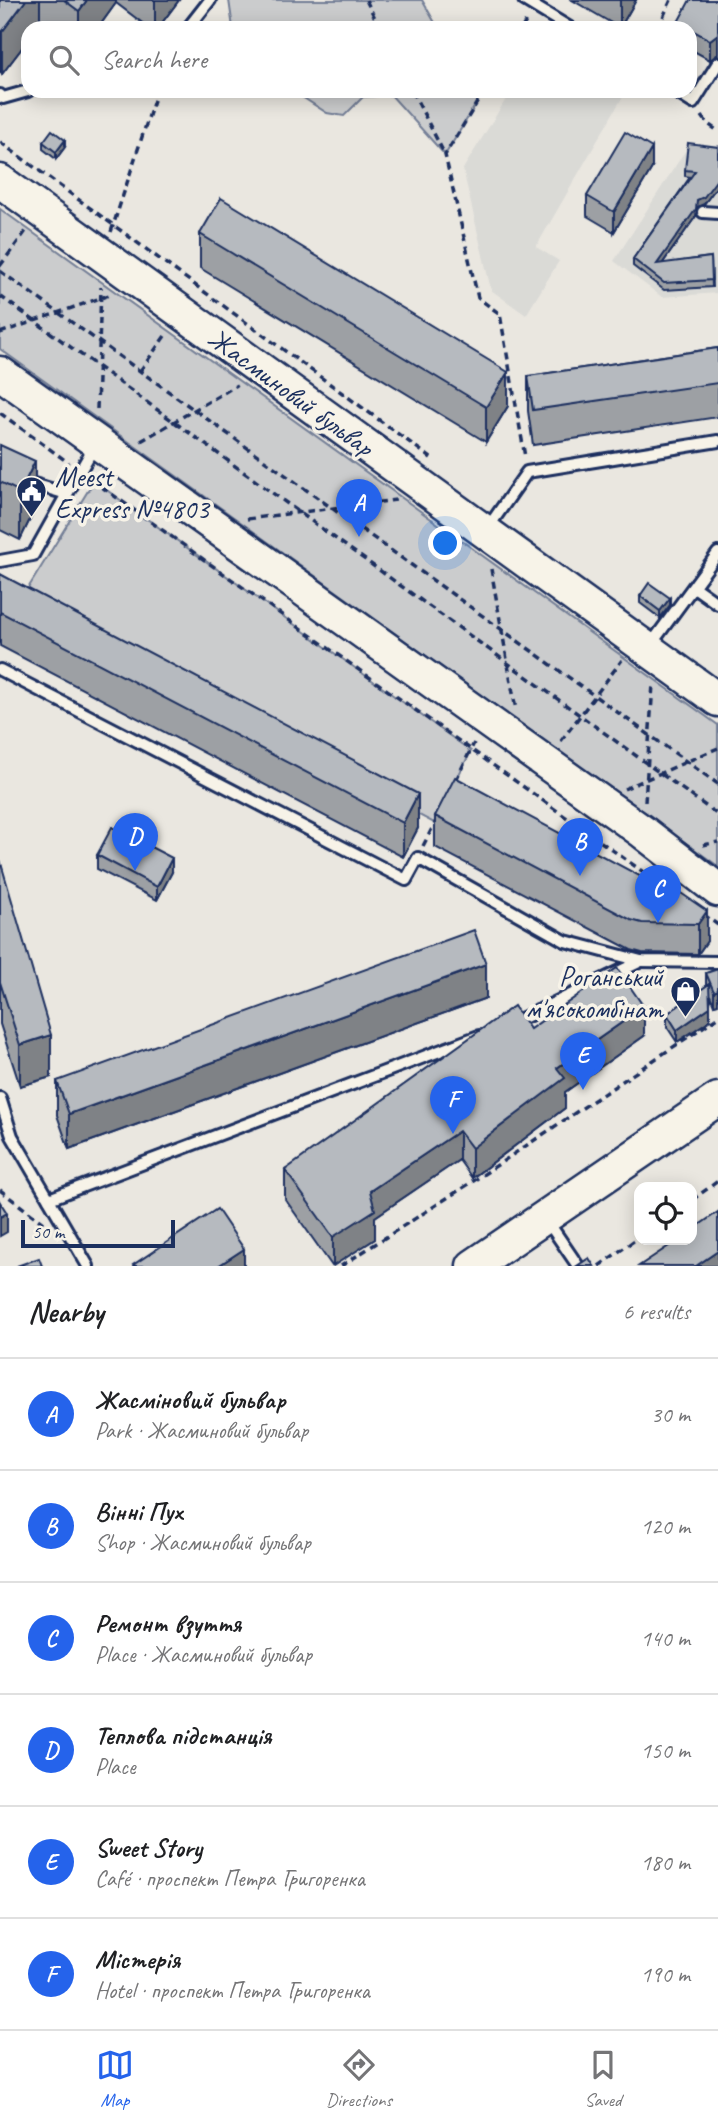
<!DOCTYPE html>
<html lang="en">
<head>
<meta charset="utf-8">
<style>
  :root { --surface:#fff; --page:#f6f6f6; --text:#202124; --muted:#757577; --line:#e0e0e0; --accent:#2563eb }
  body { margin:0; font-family:Caveat,sans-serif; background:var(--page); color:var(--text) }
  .controls { position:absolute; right:21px; bottom:21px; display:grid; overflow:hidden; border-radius:14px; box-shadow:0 4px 18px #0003 }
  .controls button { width:63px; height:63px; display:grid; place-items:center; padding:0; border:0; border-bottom:2px solid var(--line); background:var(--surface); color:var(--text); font:35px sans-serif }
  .scale { position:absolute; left:21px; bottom:18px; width:154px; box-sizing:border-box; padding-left:7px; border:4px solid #1b2f5e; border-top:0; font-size:19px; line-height:24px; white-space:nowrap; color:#1b2f5e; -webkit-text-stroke:5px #f7f3e8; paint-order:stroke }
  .you { position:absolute; left:446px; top:544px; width:24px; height:24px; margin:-18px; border:5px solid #fff; border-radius:50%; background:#1a73e8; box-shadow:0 0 0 10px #1a73e833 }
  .badge { display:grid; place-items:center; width:46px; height:46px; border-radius:50%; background:var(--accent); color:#fff; font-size:23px; font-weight:700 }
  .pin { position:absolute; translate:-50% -58px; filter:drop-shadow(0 2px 4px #0008) }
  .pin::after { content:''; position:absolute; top:37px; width:24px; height:21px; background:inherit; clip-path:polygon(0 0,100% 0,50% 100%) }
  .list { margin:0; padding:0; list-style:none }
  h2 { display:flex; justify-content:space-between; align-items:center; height:91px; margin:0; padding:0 28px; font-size:30px }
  h2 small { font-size:23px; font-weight:400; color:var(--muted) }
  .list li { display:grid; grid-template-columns:46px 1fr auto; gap:21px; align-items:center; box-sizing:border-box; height:112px; padding:0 28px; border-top:2px solid var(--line) }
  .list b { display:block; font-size:26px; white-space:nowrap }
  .list p { margin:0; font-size:23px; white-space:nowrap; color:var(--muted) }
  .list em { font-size:23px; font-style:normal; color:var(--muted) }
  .icon { flex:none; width:38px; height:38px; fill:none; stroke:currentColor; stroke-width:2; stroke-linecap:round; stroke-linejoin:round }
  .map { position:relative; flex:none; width:718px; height:1266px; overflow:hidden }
  .search { position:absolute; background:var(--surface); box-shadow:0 4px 18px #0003; left:21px; right:21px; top:21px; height:77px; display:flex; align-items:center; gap:18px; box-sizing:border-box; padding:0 24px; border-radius:21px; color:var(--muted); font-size:26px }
  .sheet { height:763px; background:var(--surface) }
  nav { display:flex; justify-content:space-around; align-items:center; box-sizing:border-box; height:98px; border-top:2px solid var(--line); background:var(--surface); font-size:19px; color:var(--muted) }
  nav a { display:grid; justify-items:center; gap:4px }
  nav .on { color:var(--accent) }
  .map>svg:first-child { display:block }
  .built { fill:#dadad6 }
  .green { fill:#cbcccd; stroke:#737e96; stroke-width:2 }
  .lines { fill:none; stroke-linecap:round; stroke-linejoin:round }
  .lane-casing { stroke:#1b2f5e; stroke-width:16 }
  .secondary-casing { stroke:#1b2f5e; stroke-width:37 }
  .path { stroke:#1b2f5e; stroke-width:3.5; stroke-dasharray:7 5; stroke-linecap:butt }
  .lane { stroke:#f7f3e8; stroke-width:10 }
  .secondary { stroke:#f7f3e8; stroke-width:32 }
  .wall { fill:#9da0a4; stroke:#1b2f5e; stroke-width:2 }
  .shaded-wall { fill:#7f8286; stroke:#1b2f5e; stroke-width:2 }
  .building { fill:#b6babf; stroke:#1b2f5e; stroke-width:2 }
  .labels { text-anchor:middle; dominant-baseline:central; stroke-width:7; stroke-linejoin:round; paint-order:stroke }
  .street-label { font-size:28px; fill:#1b2f5e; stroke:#f7f3e8 }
  .poi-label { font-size:28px; fill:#1b2f5e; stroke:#f7f3e8; text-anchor:start }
</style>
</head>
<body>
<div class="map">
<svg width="718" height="1266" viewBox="0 0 718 1266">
  <rect width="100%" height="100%" fill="#eae7e0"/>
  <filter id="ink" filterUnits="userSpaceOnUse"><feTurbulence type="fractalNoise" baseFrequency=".0143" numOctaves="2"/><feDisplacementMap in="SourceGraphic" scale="14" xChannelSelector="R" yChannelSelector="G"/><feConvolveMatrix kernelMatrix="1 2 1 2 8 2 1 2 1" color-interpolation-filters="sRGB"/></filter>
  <g filter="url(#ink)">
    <g class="built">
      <polygon points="511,91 626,91 536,247 559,261 526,315 491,290 463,169"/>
      <polygon points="687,148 718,152 718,293 662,297 614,261"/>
    </g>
    <g class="green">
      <polygon points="229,0 422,0 438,28 233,28"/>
      <polygon points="293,91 484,91 445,155 391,95 363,97 344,116 327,113"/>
      <polygon points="0,209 718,725 718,866 0,349"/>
      <polygon points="94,481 471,751 434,823 21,605 22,598"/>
    </g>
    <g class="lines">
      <defs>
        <g id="lane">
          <polyline points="524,0 570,28"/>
          <polyline points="188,28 210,0"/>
          <polyline points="674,91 693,103 718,63"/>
          <polyline points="0,95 3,98 28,91"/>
          <polyline points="703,212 718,213"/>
          <polyline points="0,474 67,494 95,445"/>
          <polyline points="487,529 527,472 718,441"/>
          <polyline points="0,561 33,555 67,494"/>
          <polyline points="694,587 718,604"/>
          <polyline points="649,647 718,553"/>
          <polyline points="0,670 406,880 418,858 565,941 641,961 718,962"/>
          <polyline points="511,1024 641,961"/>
          <polyline points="0,1098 12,1136 88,1266"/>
          <polyline points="49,1199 479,1036"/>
          <polyline points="546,1219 578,1266"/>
        </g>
        <g id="secondary">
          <polyline points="0,181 718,700"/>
          <polyline points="0,373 643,832 718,890"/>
          <polyline points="473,1266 718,1099"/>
        </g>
      </defs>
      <use href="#lane" class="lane-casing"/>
      <use href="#secondary" class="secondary-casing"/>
      <g class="path">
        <polyline points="366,0 380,28"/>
        <polyline points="522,28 528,18"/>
        <polyline points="658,28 671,0"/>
        <polyline points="412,91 445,155"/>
        <polyline points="484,91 445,155 478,298 500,314 525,457"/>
        <polyline points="702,116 708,124 718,131"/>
        <polyline points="0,142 431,458"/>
        <polyline points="111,232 157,91"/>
        <polyline points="0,266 26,231"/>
        <polyline points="0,271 718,784"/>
        <polyline points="0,296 718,815"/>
        <polyline points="0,333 112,294"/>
        <polyline points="140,371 167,333"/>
        <polyline points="97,409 101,287"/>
        <polyline points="0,413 69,463"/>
        <polyline points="141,441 237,385"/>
        <polyline points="92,480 677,896"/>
        <polyline points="247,519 396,500"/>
        <polyline points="491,569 516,710"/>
        <polyline points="561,741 622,660"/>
        <polyline points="456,780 474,743"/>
        <polyline points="624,789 718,748"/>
        <polyline points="645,802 653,684"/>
        <polyline points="703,845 718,842"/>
        <polyline points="423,846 437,819"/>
        <polyline points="703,914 718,925"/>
        <polyline points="0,1190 43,1223"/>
        <polyline points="692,1200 718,1181"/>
        <polyline points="341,1266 472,1182 718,1017"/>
        <polyline points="599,1266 639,1237"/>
      </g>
      <use href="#lane" class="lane"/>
      <use href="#secondary" class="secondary"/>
    </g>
    <g class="wall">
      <polygon points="0,0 179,0 158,28 149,28 116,3 98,28 44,28 40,25 37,28 28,28 28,40 2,74 0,73"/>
      <polygon points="572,0 636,0 620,28"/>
      <polygon points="718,0 718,54 710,60 690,49 690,28 678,28 678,22"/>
      <polygon points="43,142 65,147 56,159 43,149"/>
      <polygon points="718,147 718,185 704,204 697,207 696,216 662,264 711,257 712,287 664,290 633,266 633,259 690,177 685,176 685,170"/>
      <polygon points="652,168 614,232 587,216 587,196"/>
      <polygon points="200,234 508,406 486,442 200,268"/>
      <polygon points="718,348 718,417 533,445 528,411 528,376"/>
      <polygon points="0,445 35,509 20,540 0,530"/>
      <polygon points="0,574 418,828 403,857 0,646"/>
      <polygon points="640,596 670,605 660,618 640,603"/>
      <polygon points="435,816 675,895 707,911 707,941 698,954 642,953 631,950 435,847"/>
      <polygon points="97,855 172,872 157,900 97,869"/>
      <polygon points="0,860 51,1077 20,1086 0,1024"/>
      <polygon points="718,969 718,1004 714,1005 710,995 710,1020 677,1042 667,1027 667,1014 706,987 706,973"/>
      <polygon points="486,998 69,1149 57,1115 57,1081"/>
      <polygon points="530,1029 644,1036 565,1092 565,1108 472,1178 459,1160 375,1217 375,1239 332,1266 285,1199 285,1170"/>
    </g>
    <g class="shaded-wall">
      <polygon points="26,0 40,0 40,25 37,28 28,28 28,40 2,74 2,32"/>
      <polygon points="87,0 116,0 116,3 98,28 79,28 79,11"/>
      <polygon points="155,0 179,0 158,28 155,28"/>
      <polygon points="620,0 636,0 620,28"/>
      <polygon points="718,34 718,54 710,60 710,40"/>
      <polygon points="65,140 65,147 56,159 56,152"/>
      <polygon points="652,148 652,168 614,232 614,212"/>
      <polygon points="718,178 718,185 704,204 697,207 696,216 657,271 657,264 697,200"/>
      <polygon points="508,372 508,406 486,442 486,407"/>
      <polygon points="35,461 35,509 20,540 20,492"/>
      <polygon points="670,598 670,605 660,618 660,611"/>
      <polygon points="418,794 418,828 403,857 403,823"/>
      <polygon points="172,858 172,872 157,900 157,887"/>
      <polygon points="707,911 707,941 698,954 698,924"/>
      <polygon points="486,964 486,998 69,1149 69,1114"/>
      <polygon points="718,990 718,1004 714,1005 714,992"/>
      <polygon points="644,1007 644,1036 565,1092 565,1108 472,1178 472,1148 557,1068"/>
      <polygon points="710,1007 710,1020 677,1042 677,1030"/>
      <polygon points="51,1035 51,1077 20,1086 20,1045"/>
      <polygon points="459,1131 459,1160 375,1217 375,1239 333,1266 333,1237 370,1191"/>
      <polygon points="7,1213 7,1232 0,1236 0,1217"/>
      <polygon points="244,1249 244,1266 218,1266"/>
      <polygon points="718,1251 718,1266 696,1266"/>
    </g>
    <g class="building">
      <polygon points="0,0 26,0 2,32 0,30"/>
      <polygon points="64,0 87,0 79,11"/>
      <polygon points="690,0 718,0 718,34 710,40 678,22"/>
      <polygon points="52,130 65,140 56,152 43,142"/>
      <polygon points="625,132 652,148 614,212 587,196"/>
      <polygon points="688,143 718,147 718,178 704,197 697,200 696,209 657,264 711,257 712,280 664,283 633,259 695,171 685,170"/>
      <polygon points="221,198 508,372 486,407 200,234"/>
      <polygon points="718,348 718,383 533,410 528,376"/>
      <polygon points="0,445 35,461 20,492 0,482"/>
      <polygon points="0,574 418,794 403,823 0,612"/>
      <polygon points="649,583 670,598 660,611 640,596"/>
      <polygon points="455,777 675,895 678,891 707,911 698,924 642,923 631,920 435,816"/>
      <polygon points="112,827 172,858 157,887 97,855"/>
      <polygon points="0,860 51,1035 20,1045 0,982"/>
      <polygon points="474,930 486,964 69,1114 57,1081"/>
      <polygon points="617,968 644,1007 557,1068 565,1078 472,1148 459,1131 370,1191 375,1210 333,1237 285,1170 514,1006 530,1029"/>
      <polygon points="718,969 718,990 714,992 706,973"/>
      <polygon points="709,984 710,1007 677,1030 667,1014"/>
      <polygon points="0,1202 7,1213 0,1217"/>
      <polygon points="217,1209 244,1249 218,1266 134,1266 133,1265"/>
      <polygon points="718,1212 718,1251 696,1266 639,1266 678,1240 692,1240 692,1230"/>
      <polygon points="39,1258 42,1266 17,1266"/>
      <polygon points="589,1258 594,1266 577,1266"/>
    </g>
  </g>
  <defs>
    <symbol id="civic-pin" viewBox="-11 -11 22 30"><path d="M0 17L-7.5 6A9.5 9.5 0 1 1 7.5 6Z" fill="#1b2f5e" stroke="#f7f3e8"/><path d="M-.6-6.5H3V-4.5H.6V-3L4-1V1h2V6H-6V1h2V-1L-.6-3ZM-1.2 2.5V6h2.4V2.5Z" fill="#fff"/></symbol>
    <symbol id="shop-pin" viewBox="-11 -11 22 30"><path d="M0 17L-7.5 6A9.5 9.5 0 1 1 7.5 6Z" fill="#1b2f5e" stroke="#f7f3e8"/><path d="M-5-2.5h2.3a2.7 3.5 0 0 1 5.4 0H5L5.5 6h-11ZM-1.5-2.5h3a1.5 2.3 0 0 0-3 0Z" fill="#fff"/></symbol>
  </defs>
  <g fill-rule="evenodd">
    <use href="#civic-pin" x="14" y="474" width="35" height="47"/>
    <use href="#shop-pin" x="668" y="974" width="35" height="47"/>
  </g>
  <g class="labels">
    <g class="street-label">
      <text transform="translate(291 392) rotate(36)">Жасминовий бульвар</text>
    </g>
    <g class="poi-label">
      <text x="55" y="476">Meest<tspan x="55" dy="32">Express №4803</tspan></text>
      <text x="663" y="976" text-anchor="end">Роганський<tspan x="663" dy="32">м'ясокомбінат</tspan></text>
    </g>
  </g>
</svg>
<div class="controls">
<button><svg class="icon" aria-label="locate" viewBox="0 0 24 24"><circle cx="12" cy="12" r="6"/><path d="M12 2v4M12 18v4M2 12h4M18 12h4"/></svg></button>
</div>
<div class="scale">50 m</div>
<div class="you"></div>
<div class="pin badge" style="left:359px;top:537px">A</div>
<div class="pin badge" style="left:580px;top:876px">B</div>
<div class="pin badge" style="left:658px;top:923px">C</div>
<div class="pin badge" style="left:135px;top:871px">D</div>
<div class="pin badge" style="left:583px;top:1090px">E</div>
<div class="pin badge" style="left:453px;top:1134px">F</div>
<div class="search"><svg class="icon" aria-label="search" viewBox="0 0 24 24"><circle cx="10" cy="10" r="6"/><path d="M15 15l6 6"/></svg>Search here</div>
</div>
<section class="sheet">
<h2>Nearby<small>6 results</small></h2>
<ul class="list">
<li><span class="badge">A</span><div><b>Жасміновий бульвар</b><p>Park · Жасминовий бульвар</p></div><em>30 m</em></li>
<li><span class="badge">B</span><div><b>Вінні Пух</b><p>Shop · Жасминовий бульвар</p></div><em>120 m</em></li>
<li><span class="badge">C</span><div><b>Ремонт взуття</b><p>Place · Жасминовий бульвар</p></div><em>140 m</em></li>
<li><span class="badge">D</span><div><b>Теплова підстанція</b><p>Place</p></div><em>150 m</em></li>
<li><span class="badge">E</span><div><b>Sweet Story</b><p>Café · проспект Петра Григоренка</p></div><em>180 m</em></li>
<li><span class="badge">F</span><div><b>Містерія</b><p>Hotel · проспект Петра Григоренка</p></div><em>190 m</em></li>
</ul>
</section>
<nav>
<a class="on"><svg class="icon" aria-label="map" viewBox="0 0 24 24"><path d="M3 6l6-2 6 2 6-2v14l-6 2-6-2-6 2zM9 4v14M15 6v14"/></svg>Map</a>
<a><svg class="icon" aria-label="directions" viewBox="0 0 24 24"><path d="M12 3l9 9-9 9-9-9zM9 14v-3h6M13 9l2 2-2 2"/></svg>Directions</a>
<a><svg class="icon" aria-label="saved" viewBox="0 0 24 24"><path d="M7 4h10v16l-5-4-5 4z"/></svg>Saved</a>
</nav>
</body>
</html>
